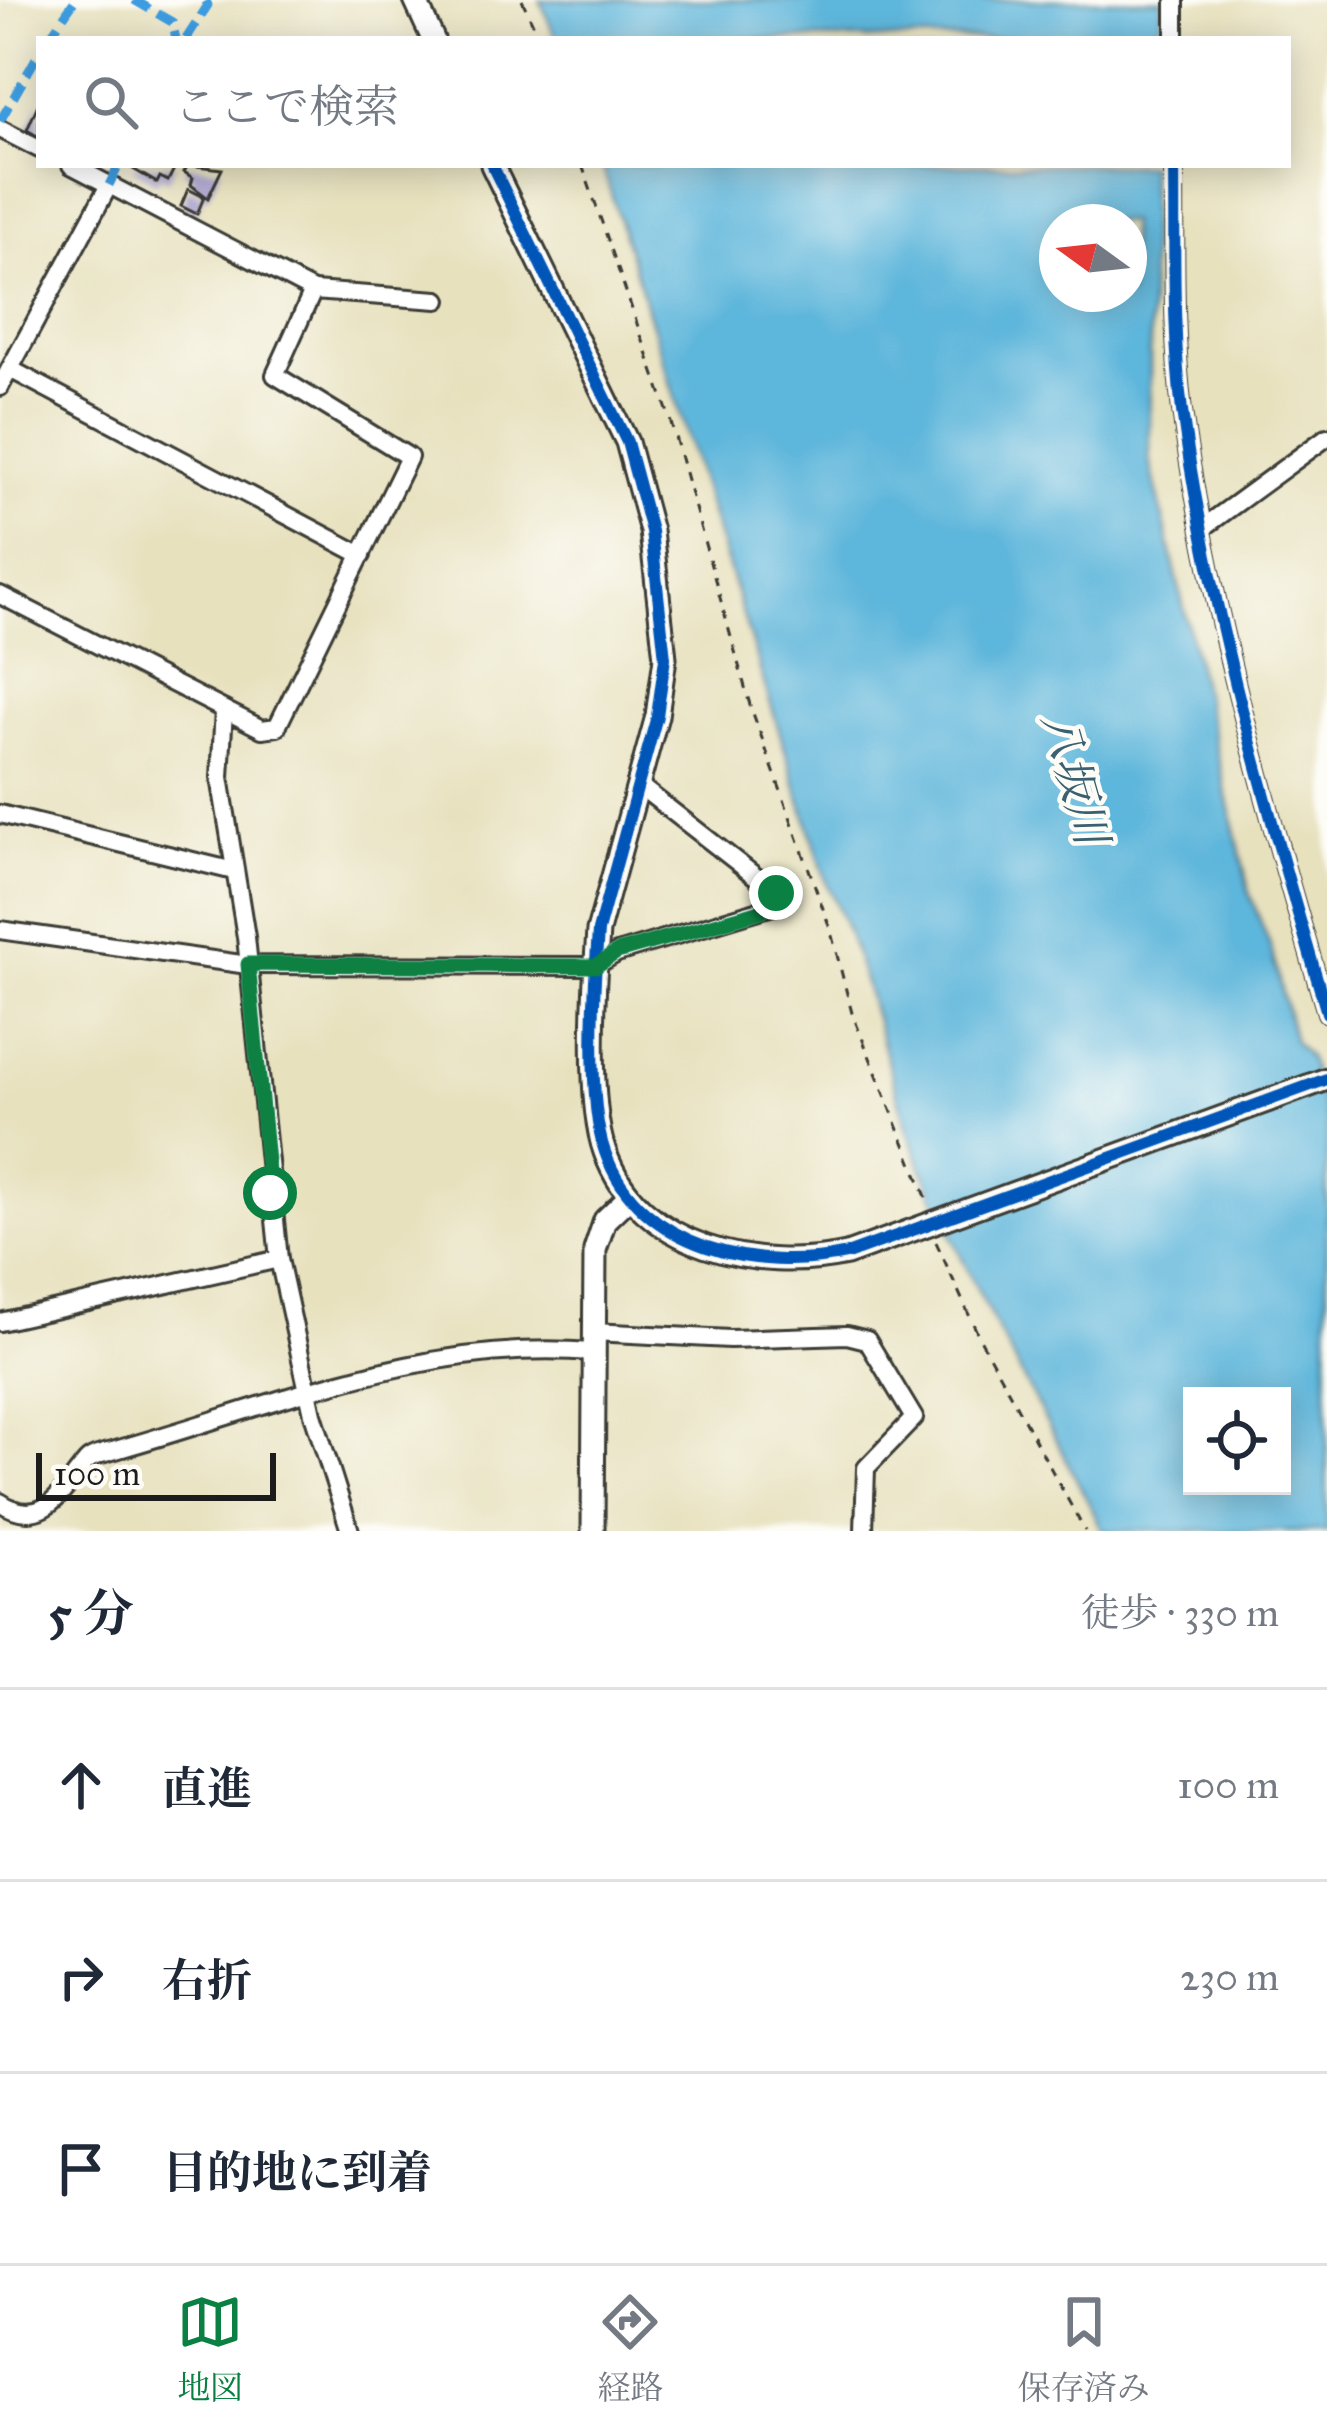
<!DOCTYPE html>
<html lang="ja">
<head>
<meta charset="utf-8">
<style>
  :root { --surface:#fff; --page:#f6f6f7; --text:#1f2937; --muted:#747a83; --line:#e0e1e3; --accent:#0b8043 }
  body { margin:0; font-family:"IM FELL Great Primer","Noto Serif JP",serif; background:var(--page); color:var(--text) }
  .controls { position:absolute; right:36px; bottom:36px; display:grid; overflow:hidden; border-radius:0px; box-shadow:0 6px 30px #0003 }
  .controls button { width:108px; height:108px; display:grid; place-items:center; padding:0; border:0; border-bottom:3px solid var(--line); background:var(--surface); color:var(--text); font:60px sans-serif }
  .compass { position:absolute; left:1039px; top:204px; width:108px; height:108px; border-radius:50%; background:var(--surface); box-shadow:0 6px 30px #0003; rotate:285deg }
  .scale { position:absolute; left:36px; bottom:30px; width:240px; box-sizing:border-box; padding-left:12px; border:6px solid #1c1c1c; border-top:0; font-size:33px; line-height:42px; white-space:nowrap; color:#1c1c1c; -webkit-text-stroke:9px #fdfcf7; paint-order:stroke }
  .stop { position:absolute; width:36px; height:36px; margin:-27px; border:9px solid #0b8043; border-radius:50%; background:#fff }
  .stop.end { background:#0b8043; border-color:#fff; box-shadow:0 3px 12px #0008 }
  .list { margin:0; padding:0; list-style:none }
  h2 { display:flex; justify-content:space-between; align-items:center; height:156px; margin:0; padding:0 48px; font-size:51px }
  h2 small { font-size:39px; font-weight:400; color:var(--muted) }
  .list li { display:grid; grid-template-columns:78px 1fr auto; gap:36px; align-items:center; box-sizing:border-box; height:192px; padding:0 48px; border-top:3px solid var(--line) }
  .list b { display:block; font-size:45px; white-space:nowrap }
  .list em { font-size:39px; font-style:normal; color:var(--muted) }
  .icon { flex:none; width:66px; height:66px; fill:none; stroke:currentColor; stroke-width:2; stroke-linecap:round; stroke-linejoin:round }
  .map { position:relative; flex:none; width:1327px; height:1531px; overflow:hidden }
  .search { position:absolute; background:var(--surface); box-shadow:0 6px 30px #0003; left:36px; right:36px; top:36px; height:132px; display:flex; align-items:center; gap:30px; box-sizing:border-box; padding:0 42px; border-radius:0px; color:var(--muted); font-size:45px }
  .sheet { height:732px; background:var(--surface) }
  nav { display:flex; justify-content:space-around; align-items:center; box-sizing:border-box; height:168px; border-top:3px solid var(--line); background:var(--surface); font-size:33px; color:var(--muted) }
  nav a { display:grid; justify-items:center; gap:6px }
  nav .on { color:var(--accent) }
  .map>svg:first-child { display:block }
  .water { fill:#5db6db; stroke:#3c697c; stroke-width:3; fill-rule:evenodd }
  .building { fill:#aba3ce }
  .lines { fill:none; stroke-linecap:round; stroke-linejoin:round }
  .minor-casing { stroke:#3a3a34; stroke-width:22 }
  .tertiary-casing { stroke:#3a3a34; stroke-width:27 }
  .path { stroke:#3a3a34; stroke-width:3; stroke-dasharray:9 9; stroke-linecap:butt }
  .minor { stroke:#fff; stroke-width:16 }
  .tertiary { stroke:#fff; stroke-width:21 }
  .quiet { stroke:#3c9bdf; stroke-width:9; stroke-dasharray:18 9; stroke-linecap:butt }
  .cycleway-casing { stroke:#fdfcf7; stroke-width:20 }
  .cycleway { stroke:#0057b8; stroke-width:12 }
  .route { stroke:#0b8043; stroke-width:15 }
  .labels { text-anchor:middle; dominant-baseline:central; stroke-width:9; stroke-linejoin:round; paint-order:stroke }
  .water-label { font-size:45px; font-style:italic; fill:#396172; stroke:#fdfcf7 }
</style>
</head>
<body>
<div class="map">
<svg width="1327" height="1531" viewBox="0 0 1327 1531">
  <rect width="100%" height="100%" fill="#fdfcf7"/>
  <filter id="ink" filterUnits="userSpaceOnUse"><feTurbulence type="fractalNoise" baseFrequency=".00833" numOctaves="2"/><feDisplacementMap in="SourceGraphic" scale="24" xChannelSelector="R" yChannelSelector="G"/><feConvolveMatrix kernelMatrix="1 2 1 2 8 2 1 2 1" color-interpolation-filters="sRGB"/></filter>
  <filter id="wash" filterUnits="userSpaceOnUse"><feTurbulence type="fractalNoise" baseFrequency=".004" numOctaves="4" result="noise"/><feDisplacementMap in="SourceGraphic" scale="48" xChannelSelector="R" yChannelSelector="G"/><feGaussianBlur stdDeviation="2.7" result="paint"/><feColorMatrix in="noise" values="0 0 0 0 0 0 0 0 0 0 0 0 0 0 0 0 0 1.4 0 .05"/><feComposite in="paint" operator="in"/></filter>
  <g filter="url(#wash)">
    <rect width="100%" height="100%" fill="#e7e1be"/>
    <g class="water">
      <polygon points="540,0 1163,0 1159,39 556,39"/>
      <path d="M602 165H1150V461L1250 895 1271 948 1294 1041 1309 1058 1327 1122V1531H1103C1043 1411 973 1294 923 1170 885 1076 871 974 827 884ZM1057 222H1129V294H1057ZM1192 1396H1282V1486H1192Z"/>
    </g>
    <g id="blocks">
      <g class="building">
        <polygon points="39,102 39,137 27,130"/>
        <polygon points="135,165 176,165 168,181 160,177 157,183 133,169"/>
        <polygon points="188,165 222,169 208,198 191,185 193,178 184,172"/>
        <polygon points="188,189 204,197 197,214 181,206"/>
      </g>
    </g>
  </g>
  <g filter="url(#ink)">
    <use href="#blocks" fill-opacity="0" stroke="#3a3a34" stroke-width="3"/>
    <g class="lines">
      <defs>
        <g id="minor">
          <polyline points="1175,39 1175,0"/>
          <polyline points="0,129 39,149"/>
          <polyline points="71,165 313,291 438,300"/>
          <path d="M1174 165C1175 246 1172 331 1182 411 1210 614 1269 816 1327 1013"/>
          <polyline points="10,369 362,555"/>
          <polyline points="0,387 109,185"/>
          <polyline points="1204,527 1327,437"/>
          <polyline points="0,595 262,729 277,727 409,457 275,375 313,291"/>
          <polyline points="224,710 220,777 246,937 279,1259 313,1414 350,1531"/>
          <polyline points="0,814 234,871"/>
          <polyline points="0,930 248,965 595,966 617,953 783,903 782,897 636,783"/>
          <polyline points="0,1322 279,1259"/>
          <polyline points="593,1332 730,1339 847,1335 867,1340 914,1418 866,1468 864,1531"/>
          <path d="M0 1502C43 1531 62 1491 86 1462 93 1454 108 1453 119 1449 275 1405 427 1338 592 1352"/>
        </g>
        <g id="tertiary">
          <polyline points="415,0 433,39"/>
          <path d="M492 165 627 442 651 531 665 658 657 716 598 931C594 986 587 1103 605 1152 639 1249 758 1273 847 1254L1327 1079"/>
          <polyline points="593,1531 595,1250 605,1220 629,1197"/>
        </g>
      </defs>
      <use href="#minor" class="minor-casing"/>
      <use href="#tertiary" class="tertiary-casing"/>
      <g class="path">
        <polyline points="522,0 540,39"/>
        <polyline points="582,165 670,419 750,705 830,928 852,1013 929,1204"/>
        <polyline points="936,1242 980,1339 1085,1531"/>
      </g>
      <use href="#minor" class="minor"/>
      <use href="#tertiary" class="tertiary"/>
      <g class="quiet">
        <polyline points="134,0 172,22 176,39"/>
        <polyline points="48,39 75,0"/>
        <polyline points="186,39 208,5 205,0"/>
        <polyline points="0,121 39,53"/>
        <polyline points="109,185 119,165"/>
      </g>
      <defs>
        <g id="cycleway">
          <path d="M492 165 627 442 651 531 665 658 657 716 598 931C594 986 587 1103 605 1152 639 1249 758 1273 847 1254L1327 1079"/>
          <path d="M1174 165C1175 246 1172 331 1182 411 1210 614 1269 816 1327 1013"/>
        </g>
      </defs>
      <use href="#cycleway" class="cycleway-casing"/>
      <use href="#cycleway" class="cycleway"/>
    </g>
  </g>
  <g class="lines" filter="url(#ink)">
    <polyline class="route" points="270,1193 248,964 596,966 617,952 768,909 782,903 776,893"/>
  </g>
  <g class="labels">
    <g class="water-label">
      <text transform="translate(1075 778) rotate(74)">八坂川</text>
    </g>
  </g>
</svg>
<div class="controls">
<button><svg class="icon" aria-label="locate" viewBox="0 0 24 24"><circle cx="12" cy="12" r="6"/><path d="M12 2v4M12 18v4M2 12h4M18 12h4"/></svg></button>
</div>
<svg class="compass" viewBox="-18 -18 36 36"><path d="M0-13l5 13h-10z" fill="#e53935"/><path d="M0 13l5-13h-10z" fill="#747a83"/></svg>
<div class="scale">100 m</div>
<div class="stop" style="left:270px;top:1193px"></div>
<div class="stop end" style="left:776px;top:893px"></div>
<div class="search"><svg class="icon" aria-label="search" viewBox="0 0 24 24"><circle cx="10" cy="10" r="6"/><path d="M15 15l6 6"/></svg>ここで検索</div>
</div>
<section class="sheet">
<h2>5 分<small>徒歩 · 330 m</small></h2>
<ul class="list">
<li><svg class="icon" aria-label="ahead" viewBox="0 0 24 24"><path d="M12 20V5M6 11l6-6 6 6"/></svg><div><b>直進</b></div><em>100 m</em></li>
<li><svg class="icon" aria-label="right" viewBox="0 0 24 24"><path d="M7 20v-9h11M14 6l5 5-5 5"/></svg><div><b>右折</b></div><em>230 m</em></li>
<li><svg class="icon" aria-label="arrive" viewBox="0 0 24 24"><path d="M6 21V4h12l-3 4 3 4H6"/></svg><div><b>目的地に到着</b></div></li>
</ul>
</section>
<nav>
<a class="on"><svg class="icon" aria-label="map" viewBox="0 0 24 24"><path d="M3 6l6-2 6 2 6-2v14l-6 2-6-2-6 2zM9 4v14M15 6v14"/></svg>地図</a>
<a><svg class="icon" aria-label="directions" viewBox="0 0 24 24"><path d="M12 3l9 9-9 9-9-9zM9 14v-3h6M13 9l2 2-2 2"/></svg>経路</a>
<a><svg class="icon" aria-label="saved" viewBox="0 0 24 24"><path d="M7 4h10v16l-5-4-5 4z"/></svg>保存済み</a>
</nav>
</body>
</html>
